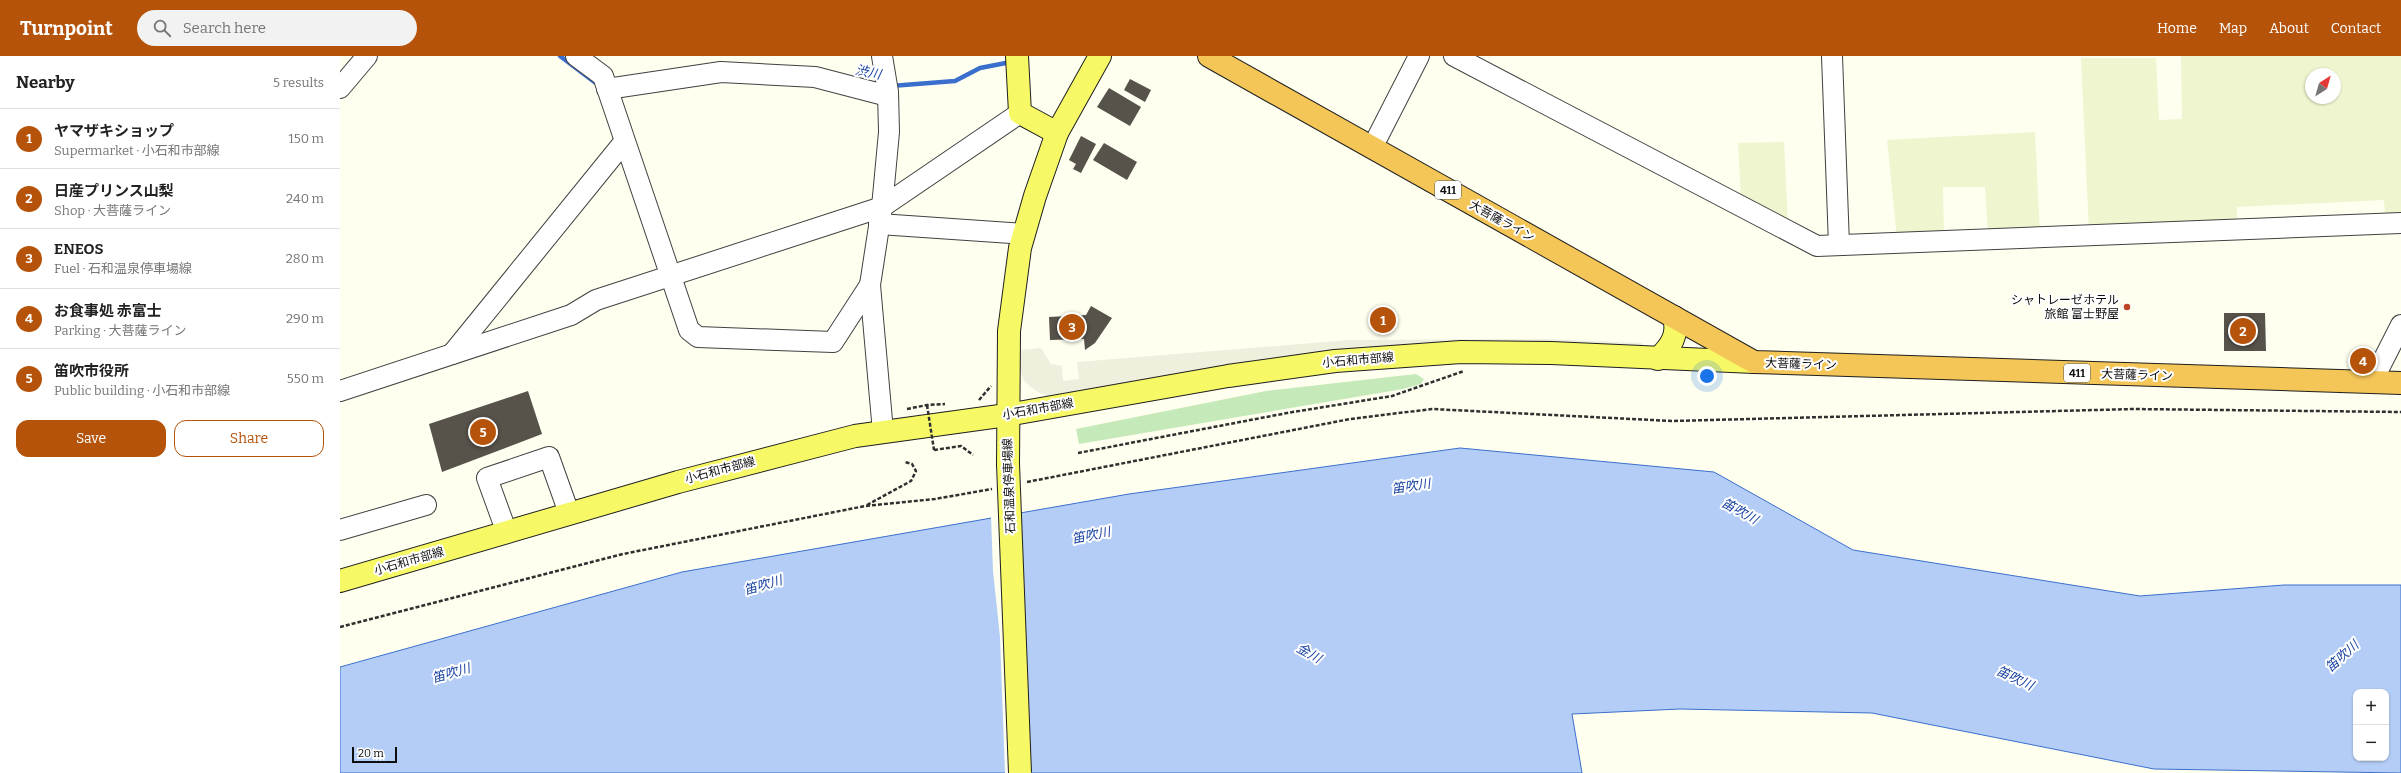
<!DOCTYPE html>
<html lang="en">
<head>
<meta charset="utf-8">
<style>
  :root { --surface:#fff; --page:#f2f2f2; --text:#222; --muted:#767676; --line:#e0e0e0; --accent:#b45309 }
  body { margin:0; font-family:Bitter,"Noto Sans JP",serif; background:var(--page); color:var(--text) }
  .controls { position:absolute; right:12px; bottom:12px; display:grid; overflow:hidden; border-radius:8px; box-shadow:0 1px 3px #0004 }
  .controls button { width:36px; height:36px; display:grid; place-items:center; padding:0; border:0; border-bottom:1px solid var(--line); background:var(--surface); color:var(--text); font:20px sans-serif }
  .compass { position:absolute; left:1965px; top:12px; width:36px; height:36px; border-radius:50%; background:var(--surface); box-shadow:0 1px 3px #0004; rotate:37deg }
  .scale { position:absolute; left:12px; bottom:10px; width:45px; box-sizing:border-box; padding-left:4px; border:2px solid #0e0e0e; border-top:0; font-size:11px; line-height:14px; white-space:nowrap; color:#0e0e0e; -webkit-text-stroke:3px #fff; paint-order:stroke }
  .you { position:absolute; left:1367px; top:320px; width:14px; height:14px; margin:-10px; border:3px solid #fff; border-radius:50%; background:#1a73e8; box-shadow:0 0 0 6px #1a73e833 }
  .badge { display:grid; place-items:center; width:26px; height:26px; border-radius:50%; background:var(--accent); color:#fff; font-size:13px; font-weight:700 }
  .pin { position:absolute; translate:-50% -50%; border:2px solid #fff; box-shadow:0 1px 4px #0006 }
  .list { margin:0; padding:0; list-style:none }
  h2 { display:flex; justify-content:space-between; align-items:center; height:52px; margin:0; padding:0 16px; font-size:17px }
  h2 small { font-size:13px; font-weight:400; color:var(--muted) }
  .list li { display:grid; grid-template-columns:26px 1fr auto; gap:12px; align-items:center; box-sizing:border-box; height:60px; padding:0 16px; border-top:1px solid var(--line) }
  .list b { display:block; font-size:15px; white-space:nowrap }
  .list p { margin:0; font-size:13px; white-space:nowrap; color:var(--muted) }
  .list em { font-size:13px; font-style:normal; color:var(--muted) }
  .actions { display:flex; gap:8px; padding:12px 16px }
  .actions a { flex:1; padding:9px 0; border:1px solid var(--accent); border-radius:12px; text-align:center; font-size:14px; color:var(--accent) }
  .actions .main { background:var(--accent); color:#fff }
  .icon { flex:none; width:22px; height:22px; fill:none; stroke:currentColor; stroke-width:2; stroke-linecap:round; stroke-linejoin:round }
  .map { position:relative; flex:none; width:2061px; height:717px; overflow:hidden }
  header { display:flex; align-items:center; gap:24px; box-sizing:border-box; height:56px; padding:0 20px; background:var(--accent); color:#fff }
  header strong { font-size:19px }
  nav { display:flex; gap:22px; margin-inline-start:auto; font-size:14px }
  .search { width:280px; height:36px; background:var(--page); display:flex; align-items:center; gap:10px; box-sizing:border-box; padding:0 14px; border-radius:22px; color:var(--muted); font-size:15px }
  main { display:flex }
  aside { flex:1; background:var(--surface) }
  .map>svg:first-child { display:block }
  .farmland { fill:#eff5cf; fill-rule:evenodd }
  .green { fill:#c6e9b9 }
  .plaza { fill:#efefde }
  .water { fill:#b4cdf6; stroke:#3b6fcd; fill-rule:evenodd }
  .pier { fill:#feffef }
  .lines { fill:none; stroke-linecap:round; stroke-linejoin:round }
  .stream { stroke:#3b6fcd; stroke-width:4.5 }
  .building { fill:#57524a }
  .minor-casing { stroke:#414141; stroke-width:22 }
  .major-casing { stroke:#1f1f1f; stroke-width:24 }
  .highway-casing { stroke:#1f1f1f; stroke-width:24 }
  .path { stroke:#303030; stroke-width:2.5; stroke-dasharray:4 2; stroke-linecap:butt }
  .minor { stroke:#fff; stroke-width:20 }
  .major { stroke:#f7f866; stroke-width:22 }
  .highway { stroke:#f4c658; stroke-width:22 }
  .major-bridge-casing { stroke:#1f1f1f; stroke-width:24; stroke-linecap:butt }
  .path-bridge { stroke:#303030; stroke-width:2.5; stroke-dasharray:4 2; stroke-linecap:butt }
  .major-bridge { stroke:#f7f866; stroke-width:22 }
  .poi-dot { fill:#be4426; stroke:#fff; stroke-width:1.5 }
  .labels { text-anchor:middle; dominant-baseline:central; stroke-width:4; stroke-linejoin:round; paint-order:stroke }
  .shield { fill:#fff; stroke:#565656; stroke-width:1 }
  .shield-label { font-size:11px; font-weight:bold; fill:#0e0e0e }
  .street-label { font-size:12px; fill:#0e0e0e; stroke:#fff }
  .poi-label { font-size:12px; fill:#0e0e0e; stroke:#fff; text-anchor:end }
  .water-label { font-size:13px; font-style:italic; fill:#1742a0; stroke:#fff }
</style>
</head>
<body>
<header>
<strong>Turnpoint</strong>
<div class="search"><svg class="icon" aria-label="search" viewBox="0 0 24 24"><circle cx="10" cy="10" r="6"/><path d="M15 15l6 6"/></svg>Search here</div>
<nav><a>Home</a><a>Map</a><a>About</a><a>Contact</a></nav>
</header>
<main>
<aside>
<h2>Nearby<small>5 results</small></h2>
<ul class="list">
<li><span class="badge">1</span><div><b>ヤマザキショップ</b><p>Supermarket · 小石和市部線</p></div><em>150 m</em></li>
<li><span class="badge">2</span><div><b>日産プリンス山梨</b><p>Shop · 大菩薩ライン</p></div><em>240 m</em></li>
<li><span class="badge">3</span><div><b>ENEOS</b><p>Fuel · 石和温泉停車場線</p></div><em>280 m</em></li>
<li><span class="badge">4</span><div><b>お食事処 赤富士</b><p>Parking · 大菩薩ライン</p></div><em>290 m</em></li>
<li><span class="badge">5</span><div><b>笛吹市役所</b><p>Public building · 小石和市部線</p></div><em>550 m</em></li>
</ul>
<div class="actions"><a class="main">Save</a><a>Share</a></div>
</aside>
<div class="map">
<svg width="2061" height="717" viewBox="0 0 2061 717">
  <rect width="100%" height="100%" fill="#feffef"/>
  <g class="farmland">
    <path d="M1841 0H2061V157H2045L2044 144 1897 151V171L1749 175 1741 2H1816L1819 64 1842 63ZM1971 18H1995V42H1971Z"/>
    <polygon points="1695,76 1700,179 1648,179 1645,131 1603,131 1604,182 1557,182 1547,84"/>
    <polygon points="1444,86 1448,169 1401,143 1398,87"/>
  </g>
  <polygon class="green" points="1076,318 1084,323 1081,328 1063,333 739,388 736,373 926,335"/>
  <polygon class="plaza" points="1207,283 1302,287 1302,296 1210,291 716,340 707,340 696,335 684,325 678,309 679,294 701,292 711,308 722,310 723,325 739,323 737,306 1009,284"/>
  <path class="water" d="M1120 392 1374 416 1513 494 1800 540 1944 529H2061V717L1814 713 1532 657 1340 653 1232 658 1242 717H0V611L342 516 789 438ZM2016 636H2046V702H2016Z"/>
  <polygon class="pier" points="681,455 688,717 665,717 660,581 653,515 651,460"/>
  <g class="lines">
    <g class="stream">
      <polyline points="220,0 257,28 261,28"/>
      <polyline points="551,30 615,25 640,12 671,6"/>
    </g>
  </g>
  <g class="building">
    <polygon points="790,23 811,34 805,46 784,34"/>
    <polygon points="769,32 801,51 790,70 757,51"/>
    <polygon points="741,80 756,88 741,117 733,113 736,108 729,104"/>
    <polygon points="764,87 797,106 787,124 753,104"/>
    <polygon points="751,250 772,262 755,287 745,294 744,283 710,284 709,261 746,259"/>
    <polygon points="1884,257 1925,257 1926,295 1884,295"/>
    <polygon points="188,335 202,378 102,416 89,368"/>
  </g>
  <g class="lines">
    <defs>
      <g id="minor">
        <polyline points="236,0 263,20 349,274 358,281 493,286 530,229"/>
        <polyline points="542,0 548,36 549,76 542,151 530,229 543,376"/>
        <polyline points="1114,0 1477,190 2061,167"/>
        <polyline points="1492,0 1499,189"/>
        <polyline points="0,32 27,0"/>
        <polyline points="267,33 381,16 475,21 548,40"/>
        <polyline points="1032,92 1079,0"/>
        <polyline points="539,168 684,178"/>
        <polyline points="112,298 284,86"/>
        <polyline points="2032,326 2061,269"/>
        <polyline points="0,335 231,259 256,244 542,151 680,57"/>
        <polyline points="0,474 86,449"/>
        <polyline points="167,477 147,422 209,401 229,457"/>
      </g>
      <g id="major">
        <polyline points="677,0 680,57 717,77"/>
        <path d="M1318 303C1331 290 1339 279 1334 261"/>
        <polyline points="668,408 669,275 680,192 695,140 717,77 760,0"/>
        <polyline points="0,525 338,426 515,380 667,359 888,320 995,305 1121,296 1211,297 1414,306"/>
      </g>
      <polyline id="highway" points="869,0 1414,306 2061,327"/>
    </defs>
    <use href="#minor" class="minor-casing"/>
    <use href="#major" class="major-casing"/>
    <use href="#highway" class="highway-casing"/>
    <g class="path">
      <polyline points="639,344 651,330"/>
      <polyline points="567,353 587,349 605,348"/>
      <polyline points="594,394 621,390 633,399"/>
      <polyline points="738,397 947,357 1052,340 1124,315"/>
      <polyline points="687,426 1010,363 1092,353 1332,365 1794,353 2061,356"/>
      <polyline points="527,449 571,425 576,415 572,408 565,406"/>
      <polyline points="0,571 283,498 525,450 595,443 652,433"/>
    </g>
    <use href="#minor" class="minor"/>
    <use href="#major" class="major"/>
    <use href="#highway" class="highway"/>
    <defs>
      <polyline id="major-bridge" points="668,408 680,717"/>
    </defs>
    <use href="#major-bridge" class="major-bridge-casing"/>
    <polyline class="path-bridge" points="587,349 594,394"/>
    <use href="#major-bridge" class="major-bridge"/>
  </g>
  <circle class="poi-dot" cx="1787" cy="251" r="4"/>
  <g class="labels">
    <g class="shield">
      <rect x="1095" y="125" width="26" height="18" rx="3"/>
      <rect x="1724" y="308" width="26" height="18" rx="3"/>
    </g>
    <g class="shield-label">
      <text x="1108" y="134">411</text>
      <text x="1737" y="317">411</text>
    </g>
    <g class="street-label">
      <text transform="translate(1162 165) rotate(29)">大菩薩ライン</text>
      <text transform="translate(1018 304) rotate(-5)">小石和市部線</text>
      <text transform="translate(1461 308) rotate(2)">大菩薩ライン</text>
      <text transform="translate(1797 319) rotate(2)">大菩薩ライン</text>
      <text transform="translate(698 353) rotate(-10)">小石和市部線</text>
      <text transform="translate(380 414) rotate(-15)">小石和市部線</text>
      <text transform="translate(669 430) rotate(-92)">石和温泉停車場線</text>
      <text transform="translate(69 505) rotate(-16)">小石和市部線</text>
    </g>
    <g class="poi-label">
      <text x="1779" y="244">シャトレーゼホテル<tspan x="1779" dy="14">旅館 富士野屋</tspan></text>
    </g>
    <g class="water-label">
      <text transform="translate(528 16) rotate(11)">渋川</text>
      <text transform="translate(1071 430) rotate(-8)">笛吹川</text>
      <text transform="translate(1400 455) rotate(29)">笛吹川</text>
      <text transform="translate(751 479) rotate(-11)">笛吹川</text>
      <text transform="translate(423 529) rotate(-16)">笛吹川</text>
      <text transform="translate(969 597) rotate(29)">金川</text>
      <text transform="translate(2002 600) rotate(-42)">笛吹川</text>
      <text transform="translate(111 617) rotate(-16)">笛吹川</text>
      <text transform="translate(1675 622) rotate(25)">笛吹川</text>
    </g>
  </g>
</svg>
<div class="controls">
<button>+</button>
<button>−</button>
</div>
<svg class="compass" viewBox="-18 -18 36 36"><path d="M0-13l5 13h-10z" fill="#e53935"/><path d="M0 13l5-13h-10z" fill="#767676"/></svg>
<div class="scale">20 m</div>
<div class="you"></div>
<div class="pin badge" style="left:1043px;top:264px">1</div>
<div class="pin badge" style="left:1903px;top:275px">2</div>
<div class="pin badge" style="left:732px;top:271px">3</div>
<div class="pin badge" style="left:2023px;top:305px">4</div>
<div class="pin badge" style="left:143px;top:376px">5</div>
</div>
</main>
</body>
</html>
